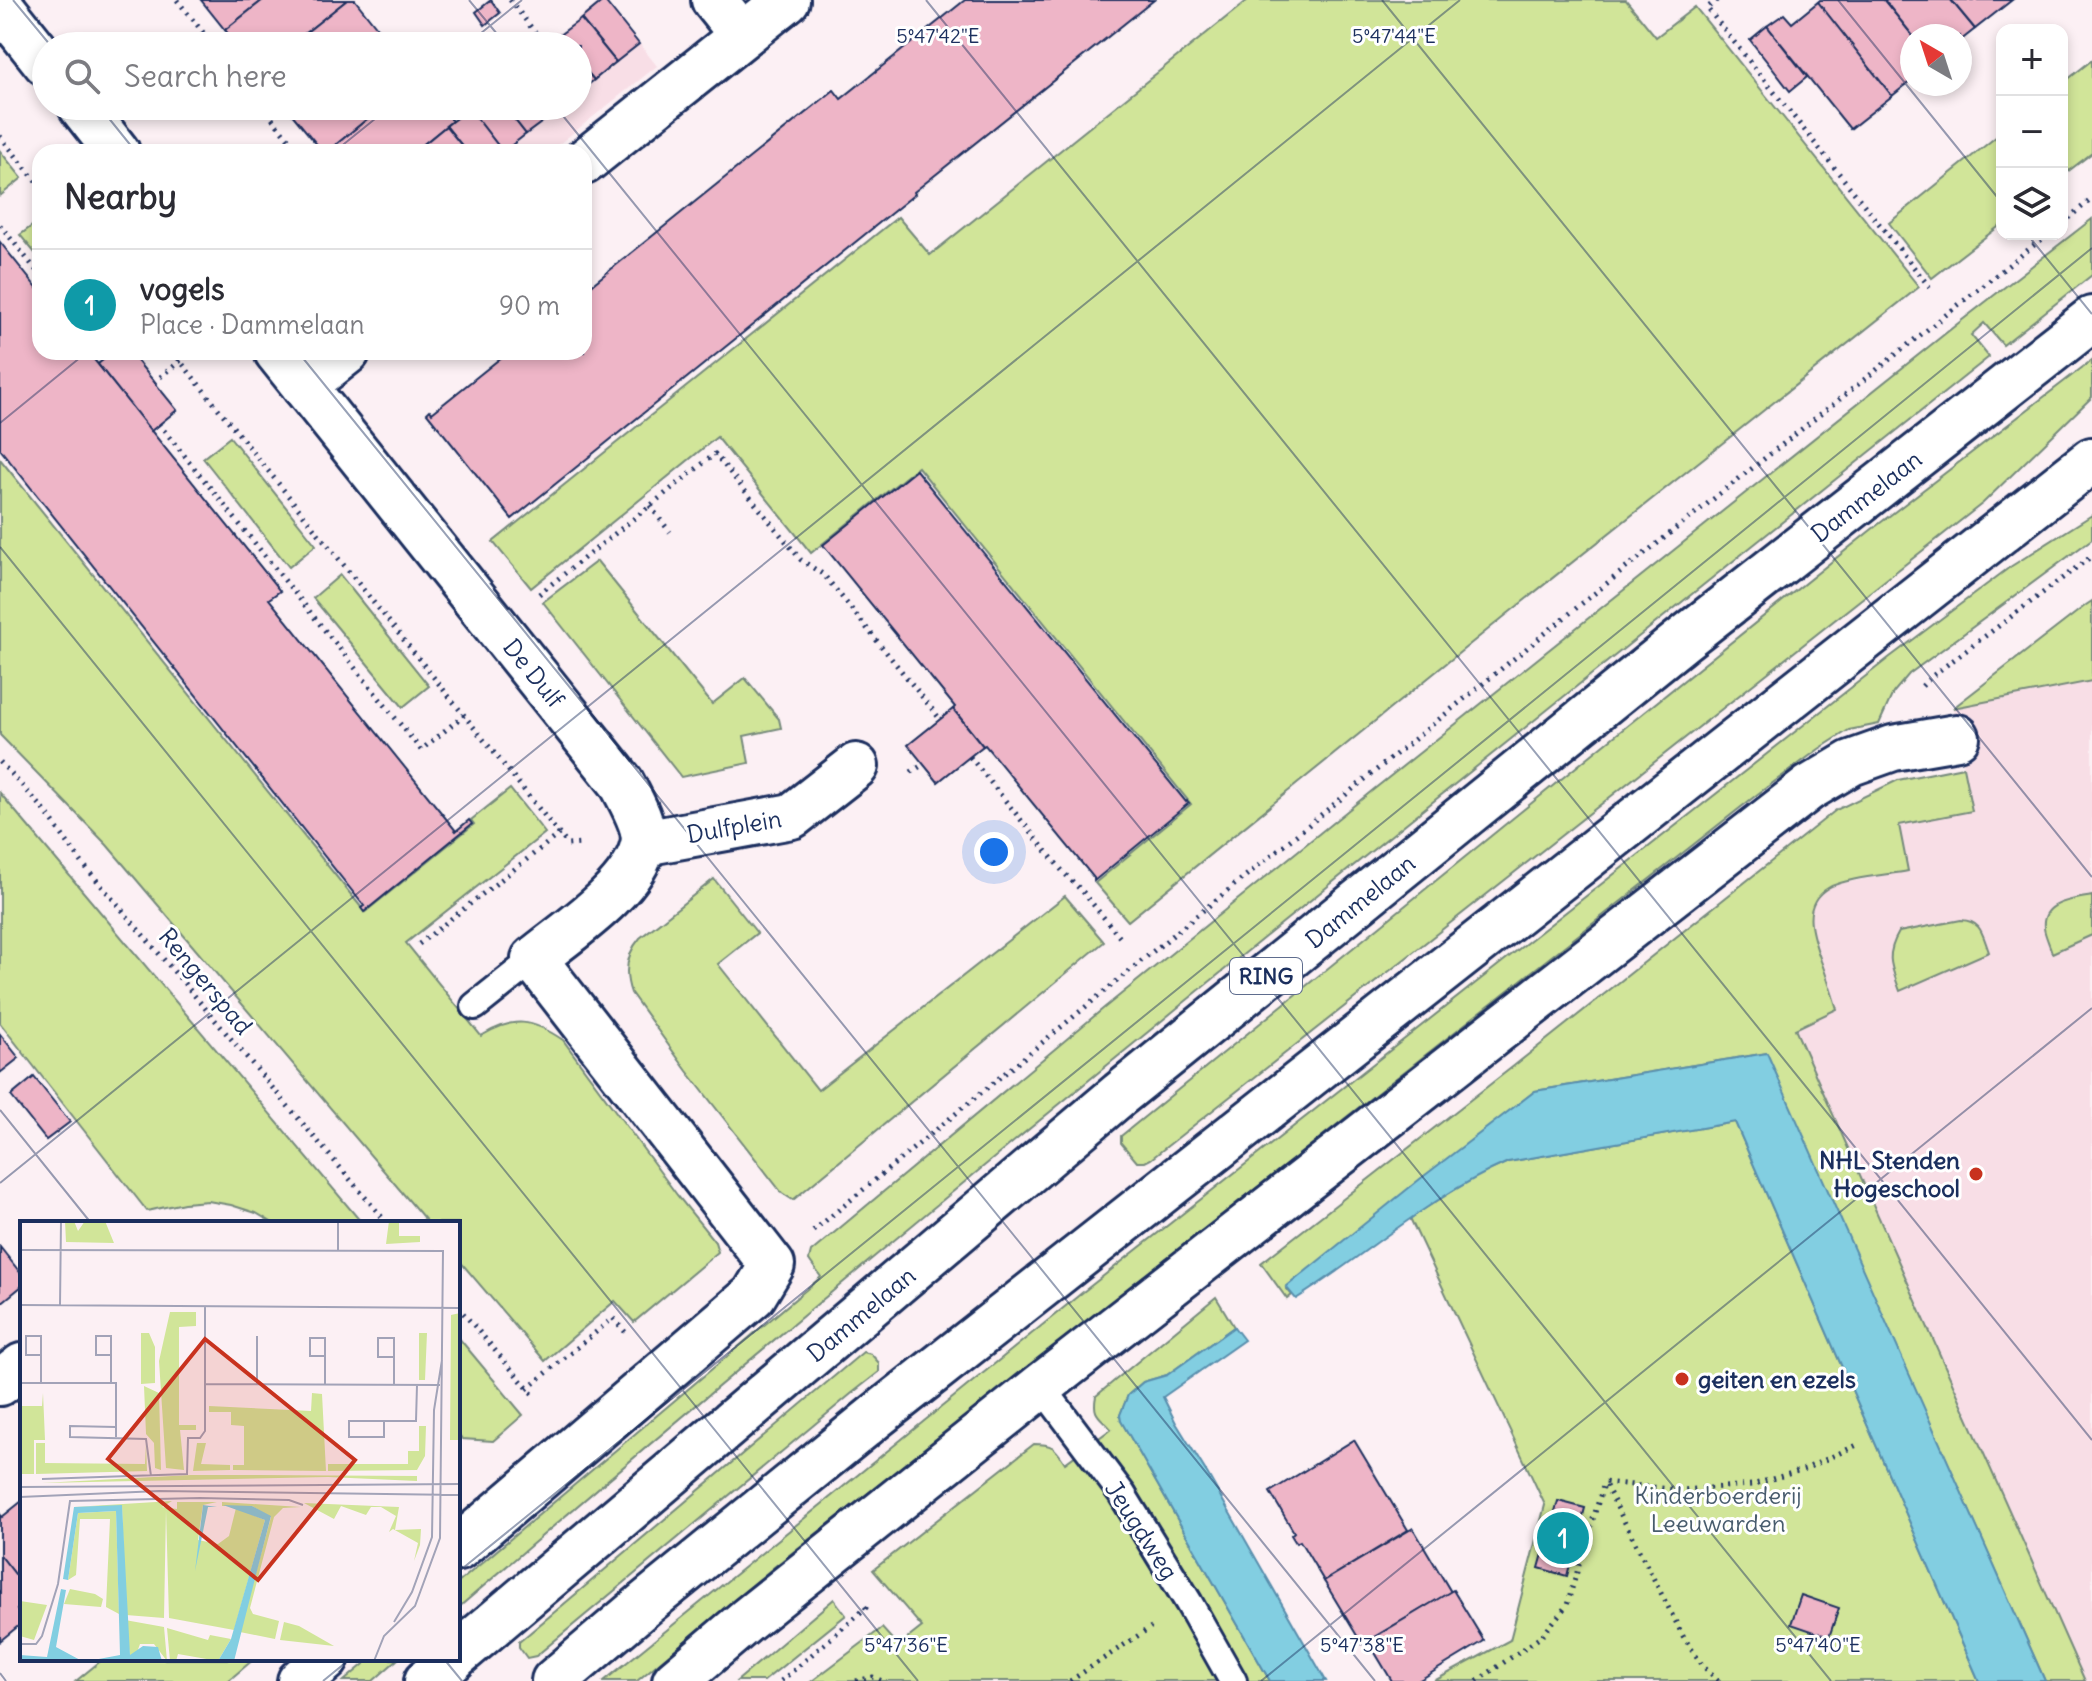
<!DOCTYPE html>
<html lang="en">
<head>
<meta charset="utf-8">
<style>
  :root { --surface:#fff; --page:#f2f2f3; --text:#2b2b33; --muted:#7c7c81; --line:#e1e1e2; --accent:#b45309 }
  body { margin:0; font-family:Delius,sans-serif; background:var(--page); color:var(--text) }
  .controls { position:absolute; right:24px; top:24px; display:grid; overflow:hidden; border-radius:16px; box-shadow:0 4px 12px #0003 }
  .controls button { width:72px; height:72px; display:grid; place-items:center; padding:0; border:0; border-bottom:2px solid var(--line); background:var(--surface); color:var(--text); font:40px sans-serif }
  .compass { position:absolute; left:1900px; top:24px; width:72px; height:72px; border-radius:50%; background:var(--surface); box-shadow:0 4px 12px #0003; rotate:321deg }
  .you { position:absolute; left:994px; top:852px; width:28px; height:28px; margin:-20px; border:6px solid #fff; border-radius:50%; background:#1a73e8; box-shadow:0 0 0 12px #1a73e833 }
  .badge { display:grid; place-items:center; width:52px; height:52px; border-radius:50%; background:var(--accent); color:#fff; font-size:26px; font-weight:700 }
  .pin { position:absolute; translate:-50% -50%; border:4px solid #fff; box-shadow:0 2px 8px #0006 }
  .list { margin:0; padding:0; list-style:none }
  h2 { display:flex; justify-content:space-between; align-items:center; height:104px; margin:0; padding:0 32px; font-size:34px }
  h2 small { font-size:26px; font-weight:400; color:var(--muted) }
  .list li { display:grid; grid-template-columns:52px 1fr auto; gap:24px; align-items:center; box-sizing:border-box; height:112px; padding:0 32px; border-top:2px solid var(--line) }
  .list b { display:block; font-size:30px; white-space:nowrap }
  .list p { margin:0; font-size:26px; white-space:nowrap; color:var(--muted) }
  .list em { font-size:26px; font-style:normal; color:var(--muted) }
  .icon { flex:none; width:44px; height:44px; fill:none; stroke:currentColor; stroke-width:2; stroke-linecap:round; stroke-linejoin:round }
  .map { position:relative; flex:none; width:2092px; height:1681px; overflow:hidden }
  .search { position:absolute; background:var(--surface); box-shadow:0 4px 12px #0003; left:32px; top:32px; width:560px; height:88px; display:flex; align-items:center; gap:20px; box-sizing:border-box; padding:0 28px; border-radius:44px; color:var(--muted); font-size:30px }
  .panel { position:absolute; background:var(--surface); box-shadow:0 4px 12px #0003; left:32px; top:144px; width:560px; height:216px; border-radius:24px }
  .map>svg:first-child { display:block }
  .built { fill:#f8dee6 }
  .green { fill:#d1e599; stroke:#768a7c; stroke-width:2 }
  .water { fill:#82cee1; stroke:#598ead; stroke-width:2 }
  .building { fill:#eeb5c7; stroke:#1b2f5e; stroke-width:2 }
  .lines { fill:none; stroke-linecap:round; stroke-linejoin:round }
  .service-casing { stroke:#1b2f5e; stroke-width:32 }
  .minor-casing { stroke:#1b2f5e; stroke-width:50 }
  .primary-casing { stroke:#1b2f5e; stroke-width:50 }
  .path { stroke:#1b2f5e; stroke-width:5; stroke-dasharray:2 6; stroke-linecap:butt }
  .service { stroke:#fff; stroke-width:26 }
  .minor { stroke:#fff; stroke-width:44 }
  .primary { stroke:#fff; stroke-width:44 }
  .ticks { fill:none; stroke:#1b2f5e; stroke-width:2; stroke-opacity:0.45 }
  .poi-dot { fill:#c8321e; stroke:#fff; stroke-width:3 }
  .labels { text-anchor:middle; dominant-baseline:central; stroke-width:6; stroke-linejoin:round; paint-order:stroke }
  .shield { fill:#fff; stroke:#5f6d8e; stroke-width:2 }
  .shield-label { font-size:22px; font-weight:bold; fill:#1b2f5e }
  .street-label { font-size:24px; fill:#1b2f5e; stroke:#fff }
  .poi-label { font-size:24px; font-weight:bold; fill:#1b2f5e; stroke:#fff; text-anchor:end }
  .park-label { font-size:24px; fill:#485c6d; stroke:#fff }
  .inset-road { fill:none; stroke:#a2a3b8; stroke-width:2 }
  .view { fill:#c8321e; fill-opacity:0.15; stroke:#c8321e; stroke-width:4 }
  .inset-edge { fill:none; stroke:#1b2f5e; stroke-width:4 }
  .ticks-label { font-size:20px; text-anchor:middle; fill:#1b2f5e; stroke:#fff; stroke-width:6; stroke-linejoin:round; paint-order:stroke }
</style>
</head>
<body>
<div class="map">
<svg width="2092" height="1681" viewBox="0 0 2092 1681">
  <rect width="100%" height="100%" fill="#fcf0f4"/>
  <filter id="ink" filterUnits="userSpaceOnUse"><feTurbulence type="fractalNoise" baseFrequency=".0125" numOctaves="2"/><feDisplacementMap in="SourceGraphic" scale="16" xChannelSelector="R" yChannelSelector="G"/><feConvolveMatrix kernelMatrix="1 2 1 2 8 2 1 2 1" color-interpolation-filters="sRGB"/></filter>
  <g filter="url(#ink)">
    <g class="built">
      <polygon points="602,0 605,0 657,66 549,152 413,152 470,106 578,106 578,46 544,46"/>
      <polygon points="2092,681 2092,1681 2085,1681 1795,1029 1837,1009 1811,932 1810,916 1814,901 1828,888 1843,883 1908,871 1899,825 1972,811 1953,708"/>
    </g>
    <g class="green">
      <polygon points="1248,0 1626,0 1656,37 1695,7 1919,287 1506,615 1128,921 1095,883 1191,804 918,467 811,553 717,437 531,588 493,542 898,217 930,255"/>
      <polygon points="2092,60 2092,153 2062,176 2062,84"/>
      <polygon points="2002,132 2002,224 1932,278 1889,223"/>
      <polygon points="0,151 22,178 0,196"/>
      <path d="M2092 219V275L2003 345 1984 323 1971 335 1989 357C1474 768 957 1178 458 1608V1583L821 1277 809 1260 811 1252 1104 1008 1373 790 1961 321Z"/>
      <polygon points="40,220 40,259 20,235"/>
      <polygon points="2092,360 2092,397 1983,503 1151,1159 1145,1162 1137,1162 1121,1143 1121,1136 1602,746 1871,530"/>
      <polygon points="230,437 316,545 289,567 203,458"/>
      <path d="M0 459 365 912 474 824 471 820 510 789 545 833 406 943 481 1036C514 1016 532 1019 563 1040L677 1195 715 1242 718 1252 634 1322 615 1301 545 1361 458 1259V1223H428L107 845 0 735Z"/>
      <polygon points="2092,515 2092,539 1909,674 1893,693 1879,724 1849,730 1819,749 1759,793 774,1567 637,1681 604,1681 1083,1292 1890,657 2010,567"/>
      <polygon points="597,561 712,704 745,678 779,719 781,728 744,736 749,763 681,777 543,602"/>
      <polygon points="340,575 429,686 403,707 313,598"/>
      <polygon points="2092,601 2092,681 1953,708 2086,605"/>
      <path d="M1963 767 1972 811 1899 825 1908 871C1888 875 1845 878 1828 888 1799 905 1813 937 1821 961 1827 977 1832 993 1837 1009L1795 1029 2085 1681H2045L1766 1053 1535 1091 1286 1288 1292 1295 1287 1299 1261 1263 1515 1065 1836 810 1898 780Z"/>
      <polygon points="0,793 362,1223 273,1223 256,1213 231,1205 208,1201 184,1203 147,1211 0,1023"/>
      <path d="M714 879 757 933 718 964 818 1090 1065 896 1104 942 793 1200 782 1193 687 1071 631 993C624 973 626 954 640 938Z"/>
      <path d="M2092 896V935L2052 953C2050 945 2045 936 2044 928 2041 901 2073 900 2092 896Z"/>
      <path d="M1961 920C1982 921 1982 934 1989 952L1900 991C1891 966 1885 956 1899 932Z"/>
      <polygon points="1735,1122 1979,1681 1434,1681 1510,1640 1545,1505 1410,1218 1475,1177 1508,1162"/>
      <path d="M1216 1297 1234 1327 1167 1375 1143 1382 1128 1395 1120 1415 1121 1421 1270 1681H812L882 1628 898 1646 922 1627 873 1570 1034 1444C1054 1444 1055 1448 1065 1463L1111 1429C1100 1416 1092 1416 1096 1396Z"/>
      <polygon points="458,1337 523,1415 493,1441 462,1439 458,1433"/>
      <polygon points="863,1352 871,1354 879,1363 879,1372 851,1394 536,1656 527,1658 519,1647 519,1642"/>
      <polygon points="834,1599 846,1615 764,1681 737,1681"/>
      <polygon points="103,1659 254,1659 228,1681 76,1681"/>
      <polygon points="370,1659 398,1659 373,1681 344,1681"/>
    </g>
    <g class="water">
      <path d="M1767 1053 2045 1681H1979L1735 1122 1508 1162C1430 1196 1367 1254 1296 1299L1286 1287 1420 1179 1535 1091Z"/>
      <polygon points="1234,1327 1244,1340 1163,1397 1176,1423 1207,1473 1326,1681 1270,1681 1121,1421 1120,1415 1128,1395 1143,1382 1167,1375"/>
    </g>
    <g class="building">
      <polygon points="201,0 263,0 225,30"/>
      <polygon points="263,0 347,0 289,46 238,46 225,30"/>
      <polygon points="347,0 355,0 385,38 375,46 289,46"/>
      <polygon points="491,0 500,13 485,25 476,12"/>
      <polygon points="604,0 639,44 616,62 581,19"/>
      <polygon points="965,0 1154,0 914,192 915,194 512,519 427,413 430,410 432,413 508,352 584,352 584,291 834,90 841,99"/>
      <polygon points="1820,0 1884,0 1913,36 1912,80 1892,96 1818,2"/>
      <polygon points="1884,0 1951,0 1975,29 1960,41 1960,36 1913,36"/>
      <polygon points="1951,0 2012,0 1975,29"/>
      <polygon points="1818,2 1892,96 1850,129 1767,26 1784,14 1792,23"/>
      <polygon points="581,19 616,62 594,80 578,61 578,46 566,46 558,36"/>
      <polygon points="1767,26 1807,77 1790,91 1750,40"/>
      <polygon points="558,36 566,46 545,46"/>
      <polygon points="385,38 391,46 375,46"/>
      <polygon points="578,61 594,80 578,93"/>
      <polygon points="299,106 383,106 327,152 323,152 291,113"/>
      <polygon points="383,106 440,106 452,121 414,152 327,152"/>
      <polygon points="471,106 504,106 526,134 503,152 469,108"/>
      <polygon points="504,106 541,106 549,117 526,134"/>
      <polygon points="541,106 562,106 549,117"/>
      <polygon points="469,108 503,152 467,152 446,126"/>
      <polygon points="446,126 467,152 430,152 424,144"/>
      <polygon points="424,144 430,152 414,152"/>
      <polygon points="0,242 40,292 40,352 88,352 280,591 269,599 456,831 469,820 472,824 364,912 361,908 364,906 0,449"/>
      <polygon points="113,352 130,352 177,410 151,431 98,364"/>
      <polygon points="916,470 1186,802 1187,801 1189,803 1094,881 1094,878 985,745 983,746 953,709 955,707 823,545"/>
      <polygon points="953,709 983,746 938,782 908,745"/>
      <polygon points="0,1034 19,1058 0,1073"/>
      <polygon points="34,1077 70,1122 46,1140 11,1096"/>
      <polygon points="0,1247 22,1275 22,1286 0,1304"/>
      <polygon points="1354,1440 1408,1530 1324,1581 1300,1541 1296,1543 1291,1535 1294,1532 1270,1492"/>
      <polygon points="22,1501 22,1583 0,1555 0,1514 2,1517"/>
      <polygon points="1558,1501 1585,1508 1567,1576 1539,1568"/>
      <polygon points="1413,1528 1451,1592 1362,1644 1324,1581"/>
      <polygon points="0,1555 22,1583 22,1606 17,1610 22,1617 22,1623 0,1641"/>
      <polygon points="1453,1590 1484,1641 1418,1681 1392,1681 1368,1641"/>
      <polygon points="1801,1595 1839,1608 1829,1637 1791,1624"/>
    </g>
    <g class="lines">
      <defs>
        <g id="service">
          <polyline points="475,1006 534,959"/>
          <polyline points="1041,1386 1122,1494 1189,1603 1233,1681"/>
        </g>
        <g id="minor">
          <polyline points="714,0 742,35"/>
          <polyline points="0,5 46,63"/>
          <polyline points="81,106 117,152"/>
          <polyline points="584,162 787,0"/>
          <path d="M277 352 621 782C629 797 647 828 643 845 633 890 568 931 534 959L772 1265 754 1295 458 1548"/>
          <polyline points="304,386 347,352"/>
          <polyline points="644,843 792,816 856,766"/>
          <polyline points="0,1383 22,1366"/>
          <polyline points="300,1681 326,1659"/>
          <polyline points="675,1681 747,1620 1041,1386 1809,788 1851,763 1893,748 1957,737"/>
        </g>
        <g id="primary">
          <polyline points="458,1654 1120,1094 1681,641 2092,319"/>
          <polyline points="427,1681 453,1659"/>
          <polyline points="554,1681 646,1603 875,1417 2092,460"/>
        </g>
      </defs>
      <use href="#service" class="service-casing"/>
      <use href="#minor" class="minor-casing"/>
      <use href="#primary" class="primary-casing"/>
      <g class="path">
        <polyline points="177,0 214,46"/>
        <polyline points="510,0 537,35"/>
        <polyline points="1717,0 1707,8 1932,290"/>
        <polyline points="262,106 299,152"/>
        <polyline points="0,136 40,186"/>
        <polyline points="2062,223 2092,199"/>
        <polyline points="0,225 40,275"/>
        <polyline points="101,352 106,358"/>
        <polyline points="173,352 568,845 583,844"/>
        <polyline points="154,382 191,352"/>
        <polyline points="159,424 421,750 464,715"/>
        <polyline points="650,506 670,532"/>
        <polyline points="539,594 715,454 801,560 824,575 940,719"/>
        <polyline points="1922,686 1932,676 2092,556"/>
        <polyline points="970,757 1064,873 1083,892 1122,940"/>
        <polyline points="0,762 42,807 83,864 387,1223"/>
        <polyline points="911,772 924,764"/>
        <polyline points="419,944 559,834"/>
        <polyline points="813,1231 1190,921 1606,584 2048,234"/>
        <polyline points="458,1307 536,1398"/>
        <polyline points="527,1389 613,1318 626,1333"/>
        <polyline points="781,1681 866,1608 861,1602"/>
        <polyline points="856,1681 873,1677 882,1681"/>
        <polyline points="1070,1681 1151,1627"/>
        <polyline points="1477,1681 1542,1636 1567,1605 1604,1483"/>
        <polyline points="1718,1681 1703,1666 1683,1636 1604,1482 1681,1490 1752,1485 1805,1469 1857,1445"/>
      </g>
      <use href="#service" class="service"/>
      <use href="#minor" class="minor"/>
      <use href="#primary" class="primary"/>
    </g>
  </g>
  <path class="ticks" d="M13 0 51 46M469 0 507 46M926 0 2092 1440M1382 0 2092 877M1838 0 2002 203M465 46 522 0M99 106 136 152M555 106 1831 1681M334 152 391 106M2027 234 2092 314M298 352 1375 1681M0 423 87 352M0 547 918 1681M0 1110 91 1223M0 1183 1460 0M458 1572 2092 248M444 1659 462 1681M0 1673 6 1681M323 1681 350 1659M1261 1681 2092 1008"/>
  <g class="poi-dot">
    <circle cx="1976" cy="1174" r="8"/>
    <circle cx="1682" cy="1379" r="8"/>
  </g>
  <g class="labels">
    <rect class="shield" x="1230" y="958" width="72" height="36" rx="6"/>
    <g class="shield-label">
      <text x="1266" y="976">RING</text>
    </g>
    <g class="street-label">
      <text transform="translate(1866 496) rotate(-38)">Dammelaan</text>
      <text transform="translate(534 673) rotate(51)">De Dulf</text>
      <text transform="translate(734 826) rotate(-10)">Dulfplein</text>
      <text transform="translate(1360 901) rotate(-39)">Dammelaan</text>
      <text transform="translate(206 981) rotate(50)">Rengerspad</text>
      <text transform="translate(861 1314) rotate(-40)">Dammelaan</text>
      <text transform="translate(1142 1530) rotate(57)">Jeugdweg</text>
    </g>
    <g class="poi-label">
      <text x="1960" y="1160">NHL Stenden<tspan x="1960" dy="28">Hogeschool</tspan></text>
      <text x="1698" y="1379" text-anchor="start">geiten en ezels</text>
    </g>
    <g class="park-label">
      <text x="1718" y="1495">Kinderboerderij<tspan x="1718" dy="28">Leeuwarden</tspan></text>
    </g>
  </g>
  <g transform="translate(20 1221)">
    <rect width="440" height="440" fill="#fcf0f4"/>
    <path d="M45 0H54L58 10 65 0H85L94 22 46 21ZM369 0H379V15H400V21L366 23ZM150 91H176V105L159 106V204H176V209H160L164 249 146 247 139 140ZM440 92V219H430L431 94ZM121 112H129L135 126V162L121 163ZM399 112H407L405 159H399ZM124 165 139 172 141 249 135 247 134 222 126 213ZM23 172 25 219H14V253H0V185H22ZM292 172 302 173 306 250 213 249V244H224V205L211 204V191H189V185L291 190ZM399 205H406L405 235 397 249 308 250V243H388V230H399ZM16 222H25V242L125 243 126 222 127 250 16 253ZM177 222H186L181 243 210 244V249L173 250ZM171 254H238L397 255V260L308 256 22 262ZM152 280 142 286 157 288V281H197L183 284 178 319 198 323 209 315 216 287 245 299 214 409 149 397 146 289 144 397 106 394 102 285 54 286ZM202 281 281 286 263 287 254 296 230 387 233 393 259 400 255 418 220 411 251 296 232 285H202ZM284 282 379 286 375 309 401 308 400 324 394 340 398 322 373 308 369 311 376 295 361 286H351L346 294 321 285 314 298ZM96 290 99 393 86 386 90 298H60L56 354 48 359 58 292ZM50 368 75 373 83 378 81 386 44 383ZM0 380 27 384 14 419 0 415ZM105 399 144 406 147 440 134 423H120L116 434H110ZM264 401 279 405 314 425 260 419ZM147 407 188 419 190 414 211 418 198 440 158 433 156 440H150Z" fill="#d1e599"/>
    <path d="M102 284 110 434 123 425 138 426 142 440H68L100 434 96 290 58 292 48 359 43 358 54 286ZM183 284 197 286H188L175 350ZM203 284 232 285 251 295 214 440H198L211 418 245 299ZM41 368 46 369 36 426 62 440H0V434L27 436Z" fill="#82cee1"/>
    <path class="inset-road" d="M0 29 423 30 420 317 395 385 364 415 354 440M318 29V0M0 84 440 87M40 85 41 0M21 134H6V115H21V162M305 135H290V117H305V164M374 136H358V117H374V164M0 162H96V216M91 162V134H76V115H91V134M185 163 420 164M237 163V115M329 200H364V216H329ZM364 200H396L397 164M96 206 50 205V216L126 218 131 255M22 258 167 253 168 217H180L185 210V86M0 266 440 263M0 276 139 270 440 274M374 401 392 371 412 316 414 189 422 139M0 423H16L22 415 38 363 50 280 180 277 269 279 283 284"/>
    <path class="view" d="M185 118 335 239 238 359 88 238Z"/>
    <rect width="440" height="440" class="inset-edge"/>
  </g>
  <g class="ticks-label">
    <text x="938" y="43">5°47'42"E</text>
    <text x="1394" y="43">5°47'44"E</text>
    <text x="906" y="1652">5°47'36"E</text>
    <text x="1362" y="1652">5°47'38"E</text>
    <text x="1818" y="1652">5°47'40"E</text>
  </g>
</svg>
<div class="controls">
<button>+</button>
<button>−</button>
<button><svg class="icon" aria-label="layers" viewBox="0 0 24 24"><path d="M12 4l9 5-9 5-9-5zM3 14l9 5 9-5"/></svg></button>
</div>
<svg class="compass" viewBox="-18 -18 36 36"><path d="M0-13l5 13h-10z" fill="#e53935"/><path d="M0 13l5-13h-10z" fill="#7c7c81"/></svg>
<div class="you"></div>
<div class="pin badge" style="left:1563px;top:1538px;background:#0f9aa8">1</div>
<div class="search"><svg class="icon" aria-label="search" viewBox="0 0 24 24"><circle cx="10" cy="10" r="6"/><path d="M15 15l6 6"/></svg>Search here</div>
<section class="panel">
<h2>Nearby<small></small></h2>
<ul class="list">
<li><span class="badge" style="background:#0f9aa8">1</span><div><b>vogels</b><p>Place · Dammelaan</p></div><em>90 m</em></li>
</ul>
</section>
</div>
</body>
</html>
